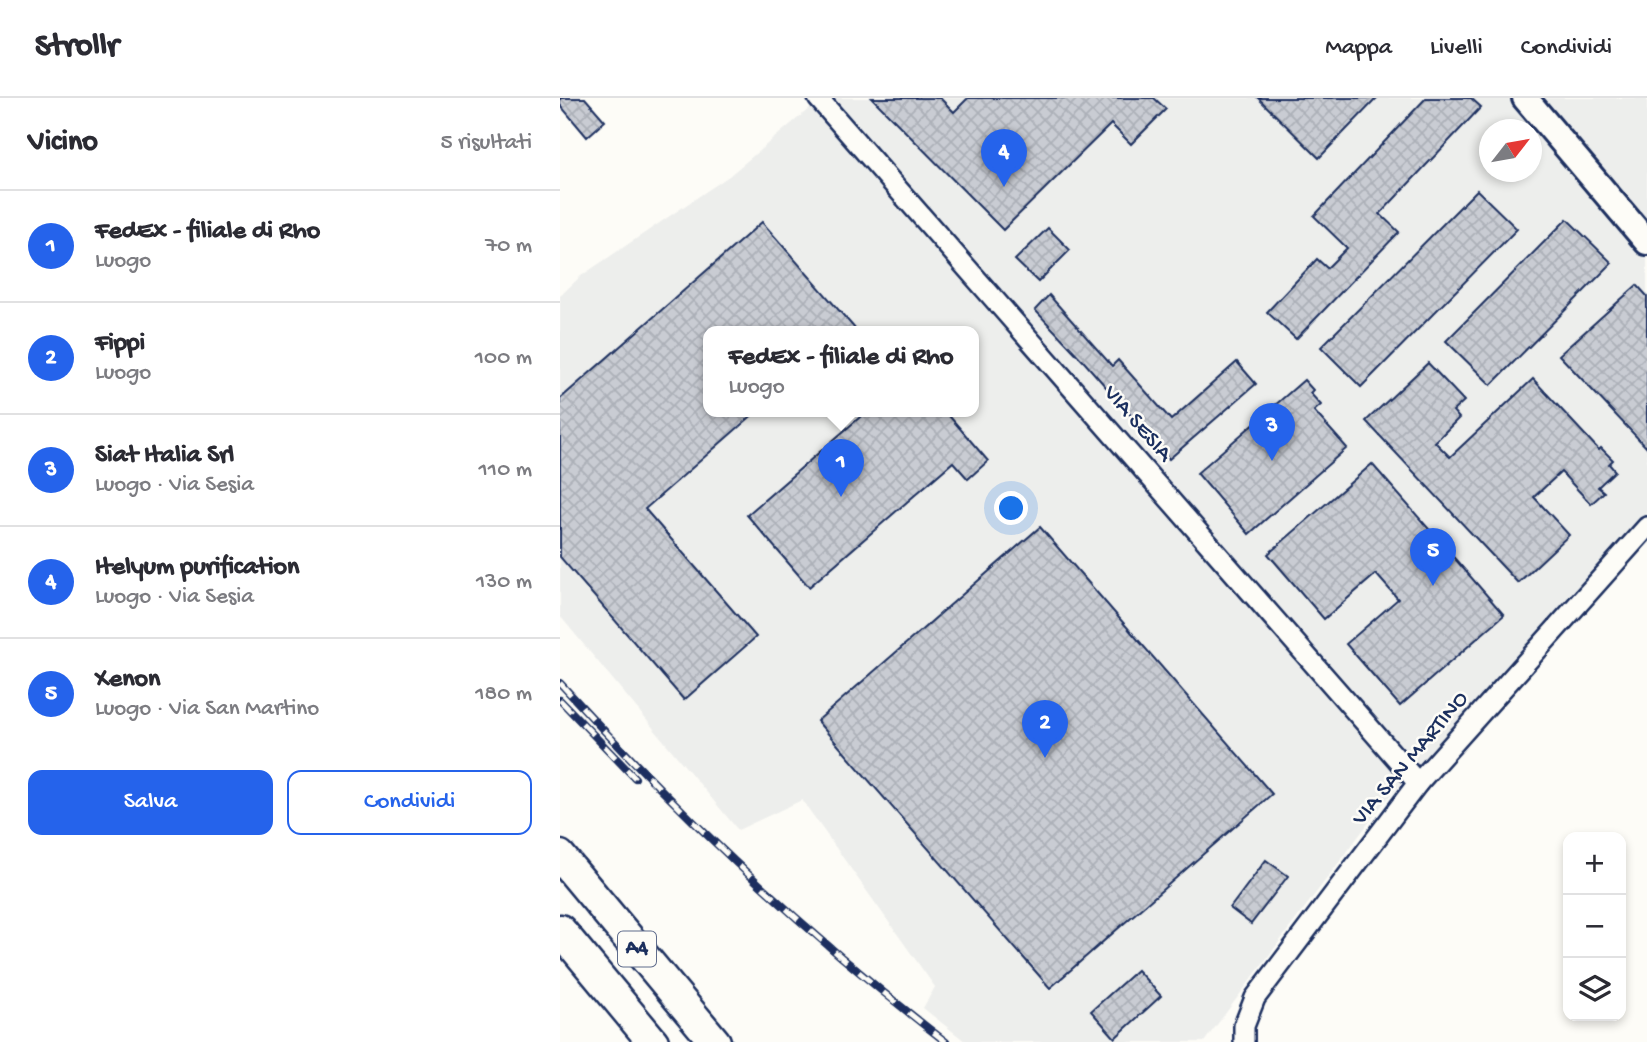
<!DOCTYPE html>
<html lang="it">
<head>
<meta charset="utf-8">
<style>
  :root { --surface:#fff; --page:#f7f7f7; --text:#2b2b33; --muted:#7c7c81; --line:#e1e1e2; --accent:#2563eb }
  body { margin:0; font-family:"Gochi Hand",sans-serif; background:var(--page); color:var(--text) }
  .controls { position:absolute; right:21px; bottom:21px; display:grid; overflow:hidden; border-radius:14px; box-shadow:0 4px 10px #0003 }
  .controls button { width:63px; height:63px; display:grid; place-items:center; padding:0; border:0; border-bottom:2px solid var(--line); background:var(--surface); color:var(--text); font:35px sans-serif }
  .compass { position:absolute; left:919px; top:21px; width:63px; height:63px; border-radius:50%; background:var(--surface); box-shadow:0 4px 10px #0003; rotate:59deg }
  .you { position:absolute; left:452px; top:411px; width:24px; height:24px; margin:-18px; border:5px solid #fff; border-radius:50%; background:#1a73e8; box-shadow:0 0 0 10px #1a73e833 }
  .badge { display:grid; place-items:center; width:46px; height:46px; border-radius:50%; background:var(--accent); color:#fff; font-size:23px; font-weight:700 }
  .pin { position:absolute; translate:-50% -58px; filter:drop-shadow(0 2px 4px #0008) }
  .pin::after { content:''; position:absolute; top:37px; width:24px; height:21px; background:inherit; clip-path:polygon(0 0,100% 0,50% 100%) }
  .popup { position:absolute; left:143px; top:228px; width:276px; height:91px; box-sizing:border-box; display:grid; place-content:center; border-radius:14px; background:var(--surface); filter:drop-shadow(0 2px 5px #0005); font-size:23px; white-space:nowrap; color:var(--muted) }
  .popup b { font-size:26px; color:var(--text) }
  .popup::after { content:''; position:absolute; left:50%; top:100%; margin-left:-14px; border:14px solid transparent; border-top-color:var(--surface) }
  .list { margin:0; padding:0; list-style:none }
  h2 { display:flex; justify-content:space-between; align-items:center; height:91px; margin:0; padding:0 28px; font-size:30px }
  h2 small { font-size:23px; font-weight:400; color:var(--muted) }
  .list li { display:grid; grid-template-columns:46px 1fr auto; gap:21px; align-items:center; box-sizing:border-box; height:112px; padding:0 28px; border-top:2px solid var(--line) }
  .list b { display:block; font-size:26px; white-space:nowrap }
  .list p { margin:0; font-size:23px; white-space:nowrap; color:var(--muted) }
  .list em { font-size:23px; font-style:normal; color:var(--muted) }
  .actions { display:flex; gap:14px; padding:21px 28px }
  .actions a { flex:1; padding:16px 0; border:2px solid var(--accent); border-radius:14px; text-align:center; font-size:24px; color:var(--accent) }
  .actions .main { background:var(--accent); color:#fff }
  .icon { flex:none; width:38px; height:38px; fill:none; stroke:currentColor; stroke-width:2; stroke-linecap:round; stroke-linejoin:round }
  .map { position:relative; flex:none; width:1087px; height:944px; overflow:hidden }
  header { display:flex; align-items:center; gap:42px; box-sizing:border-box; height:98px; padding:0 35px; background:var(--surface); border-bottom:2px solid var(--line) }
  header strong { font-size:33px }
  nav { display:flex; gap:38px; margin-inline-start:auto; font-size:24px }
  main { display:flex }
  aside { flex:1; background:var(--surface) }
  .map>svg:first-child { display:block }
  .built { fill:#edeeec; fill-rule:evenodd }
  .building { fill:url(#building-cross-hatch); stroke:#1b2f5e; stroke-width:2 }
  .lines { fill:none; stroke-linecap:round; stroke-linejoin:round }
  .minor-casing { stroke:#1b2f5e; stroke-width:24 }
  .major-casing { stroke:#1b2f5e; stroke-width:30 }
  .highway-casing { stroke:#1b2f5e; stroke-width:35 }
  .minor { stroke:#fdfcf7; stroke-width:19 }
  .major { stroke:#fdfcf7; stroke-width:24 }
  .highway { stroke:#fdfcf7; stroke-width:30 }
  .rail-casing { stroke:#1b2f5e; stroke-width:8 }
  .rail { stroke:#fdfcf7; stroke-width:5; stroke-dasharray:16; stroke-linecap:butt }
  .labels { text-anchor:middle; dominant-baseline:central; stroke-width:5; stroke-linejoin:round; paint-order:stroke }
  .shield { fill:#fdfcf7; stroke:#5f6c8c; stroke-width:2 }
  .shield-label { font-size:21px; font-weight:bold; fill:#1b2f5e }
  .street-label { font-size:23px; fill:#1b2f5e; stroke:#fdfcf7 }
</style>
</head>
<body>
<header>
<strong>Strollr</strong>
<nav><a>Mappa</a><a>Livelli</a><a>Condividi</a></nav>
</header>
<main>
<aside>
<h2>Vicino<small>5 risultati</small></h2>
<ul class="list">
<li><span class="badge">1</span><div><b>FedEx - filiale di Rho</b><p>Luogo</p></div><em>70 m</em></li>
<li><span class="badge">2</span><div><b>Fippi</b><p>Luogo</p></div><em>100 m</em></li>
<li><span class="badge">3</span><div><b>Siat Italia Srl</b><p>Luogo · Via Sesia</p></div><em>110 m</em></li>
<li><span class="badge">4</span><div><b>Itelyum purification</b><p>Luogo · Via Sesia</p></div><em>130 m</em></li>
<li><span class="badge">5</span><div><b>Xenon</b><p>Luogo · Via San Martino</p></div><em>180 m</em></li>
</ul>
<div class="actions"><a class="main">Salva</a><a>Condividi</a></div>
</aside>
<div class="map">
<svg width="1087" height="944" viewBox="0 0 1087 944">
  <defs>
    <pattern id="building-cross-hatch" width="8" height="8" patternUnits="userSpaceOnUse" patternTransform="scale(1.75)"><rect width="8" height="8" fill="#c9ccd3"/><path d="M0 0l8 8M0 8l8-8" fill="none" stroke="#acb0b8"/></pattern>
  </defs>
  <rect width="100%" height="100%" fill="#fdfcf7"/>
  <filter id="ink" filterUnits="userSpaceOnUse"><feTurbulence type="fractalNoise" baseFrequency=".0143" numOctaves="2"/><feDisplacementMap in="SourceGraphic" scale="14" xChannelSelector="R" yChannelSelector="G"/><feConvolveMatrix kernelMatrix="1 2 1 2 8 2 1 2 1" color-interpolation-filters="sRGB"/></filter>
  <g filter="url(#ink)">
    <path class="built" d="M262 0H1087V424L825 703 644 944H406L363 910 375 889 242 702 178 732 0 518V198L21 178 169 78ZM930 32H972V74H930ZM148 233H414V313H148Z"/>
    <g class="building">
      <polygon points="0,0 25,0 45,23 27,39 0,7"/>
      <polygon points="312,0 380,0 394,14 408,0 594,0 606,11 571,46 551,26 443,132"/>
      <polygon points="698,0 817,0 759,60"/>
      <polygon points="866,0 911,0 921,9 820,116 839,134 736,241 707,214 757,161 767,170 787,150 754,118"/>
      <polygon points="917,92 957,131 801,289 761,249"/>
      <polygon points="1007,121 1052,165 931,287 886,243"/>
      <polygon points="202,124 297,233 148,233 148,313 197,313 85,411 196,539 124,602 0,459 0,301"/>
      <polygon points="488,130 510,152 478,184 455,162"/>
      <polygon points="1077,187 1087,198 1087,350 999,257"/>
      <polygon points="489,197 552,268 558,262 611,322 677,264 696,286 609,361 525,265 475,212"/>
      <polygon points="868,265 904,303 893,313 899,320 875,344 890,359 973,281 1039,352 1041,350 1053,362 1049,366 1055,373 1038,389 1044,394 1031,406 1001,374 974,399 1009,437 958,485 806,323"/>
      <polygon points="744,282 753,292 750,295 761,307 754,313 787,350 689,436 637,375"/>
      <polygon points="307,313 385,313 428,363 408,381 393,364 249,489 187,417"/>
      <polygon points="812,366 944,517 840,608 786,546 838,501 816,476 764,521 708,456"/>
      <polygon points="480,429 712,696 490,890 257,623"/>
      <polygon points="706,762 728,778 691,826 670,810"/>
      <polygon points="577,872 601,898 555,940 531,913"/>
    </g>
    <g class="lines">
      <defs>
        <g id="minor">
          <polyline points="258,0 858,685"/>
          <polyline points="684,944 684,928 695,900 858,685 1087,429"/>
        </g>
        <polyline id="major" points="965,0 1087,144"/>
        <g id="highway">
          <polyline points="0,758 155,944"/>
          <polyline points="0,832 93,944"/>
        </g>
      </defs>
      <use href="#minor" class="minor-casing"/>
      <use href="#major" class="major-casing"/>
      <use href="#highway" class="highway-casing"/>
      <use href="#minor" class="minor"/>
      <use href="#major" class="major"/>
      <use href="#highway" class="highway"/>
      <defs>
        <g id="rail">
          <path d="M0 585C118 715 247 837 386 944"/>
          <polyline points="0,602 75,680"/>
        </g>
      </defs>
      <use href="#rail" class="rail-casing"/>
      <use href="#rail" class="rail"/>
    </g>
  </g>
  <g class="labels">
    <rect class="shield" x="58" y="833.5" width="38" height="35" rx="5"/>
    <g class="shield-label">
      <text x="77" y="851">A4</text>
    </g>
    <g class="street-label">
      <text transform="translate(577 326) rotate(49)">VIA SESIA</text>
      <text transform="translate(851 661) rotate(-50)">VIA SAN MARTINO</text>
    </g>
  </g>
</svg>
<div class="controls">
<button>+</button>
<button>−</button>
<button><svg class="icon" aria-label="layers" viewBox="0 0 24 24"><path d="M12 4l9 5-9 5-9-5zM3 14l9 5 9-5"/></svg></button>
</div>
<svg class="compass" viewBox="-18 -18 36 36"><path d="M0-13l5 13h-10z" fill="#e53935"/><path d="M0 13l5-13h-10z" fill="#7c7c81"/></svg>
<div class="you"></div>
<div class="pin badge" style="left:281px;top:399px">1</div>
<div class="popup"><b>FedEx - filiale di Rho</b>Luogo</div>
<div class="pin badge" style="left:485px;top:660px">2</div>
<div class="pin badge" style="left:712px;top:363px">3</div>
<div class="pin badge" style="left:444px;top:89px">4</div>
<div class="pin badge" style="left:873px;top:488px">5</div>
</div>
</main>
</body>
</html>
